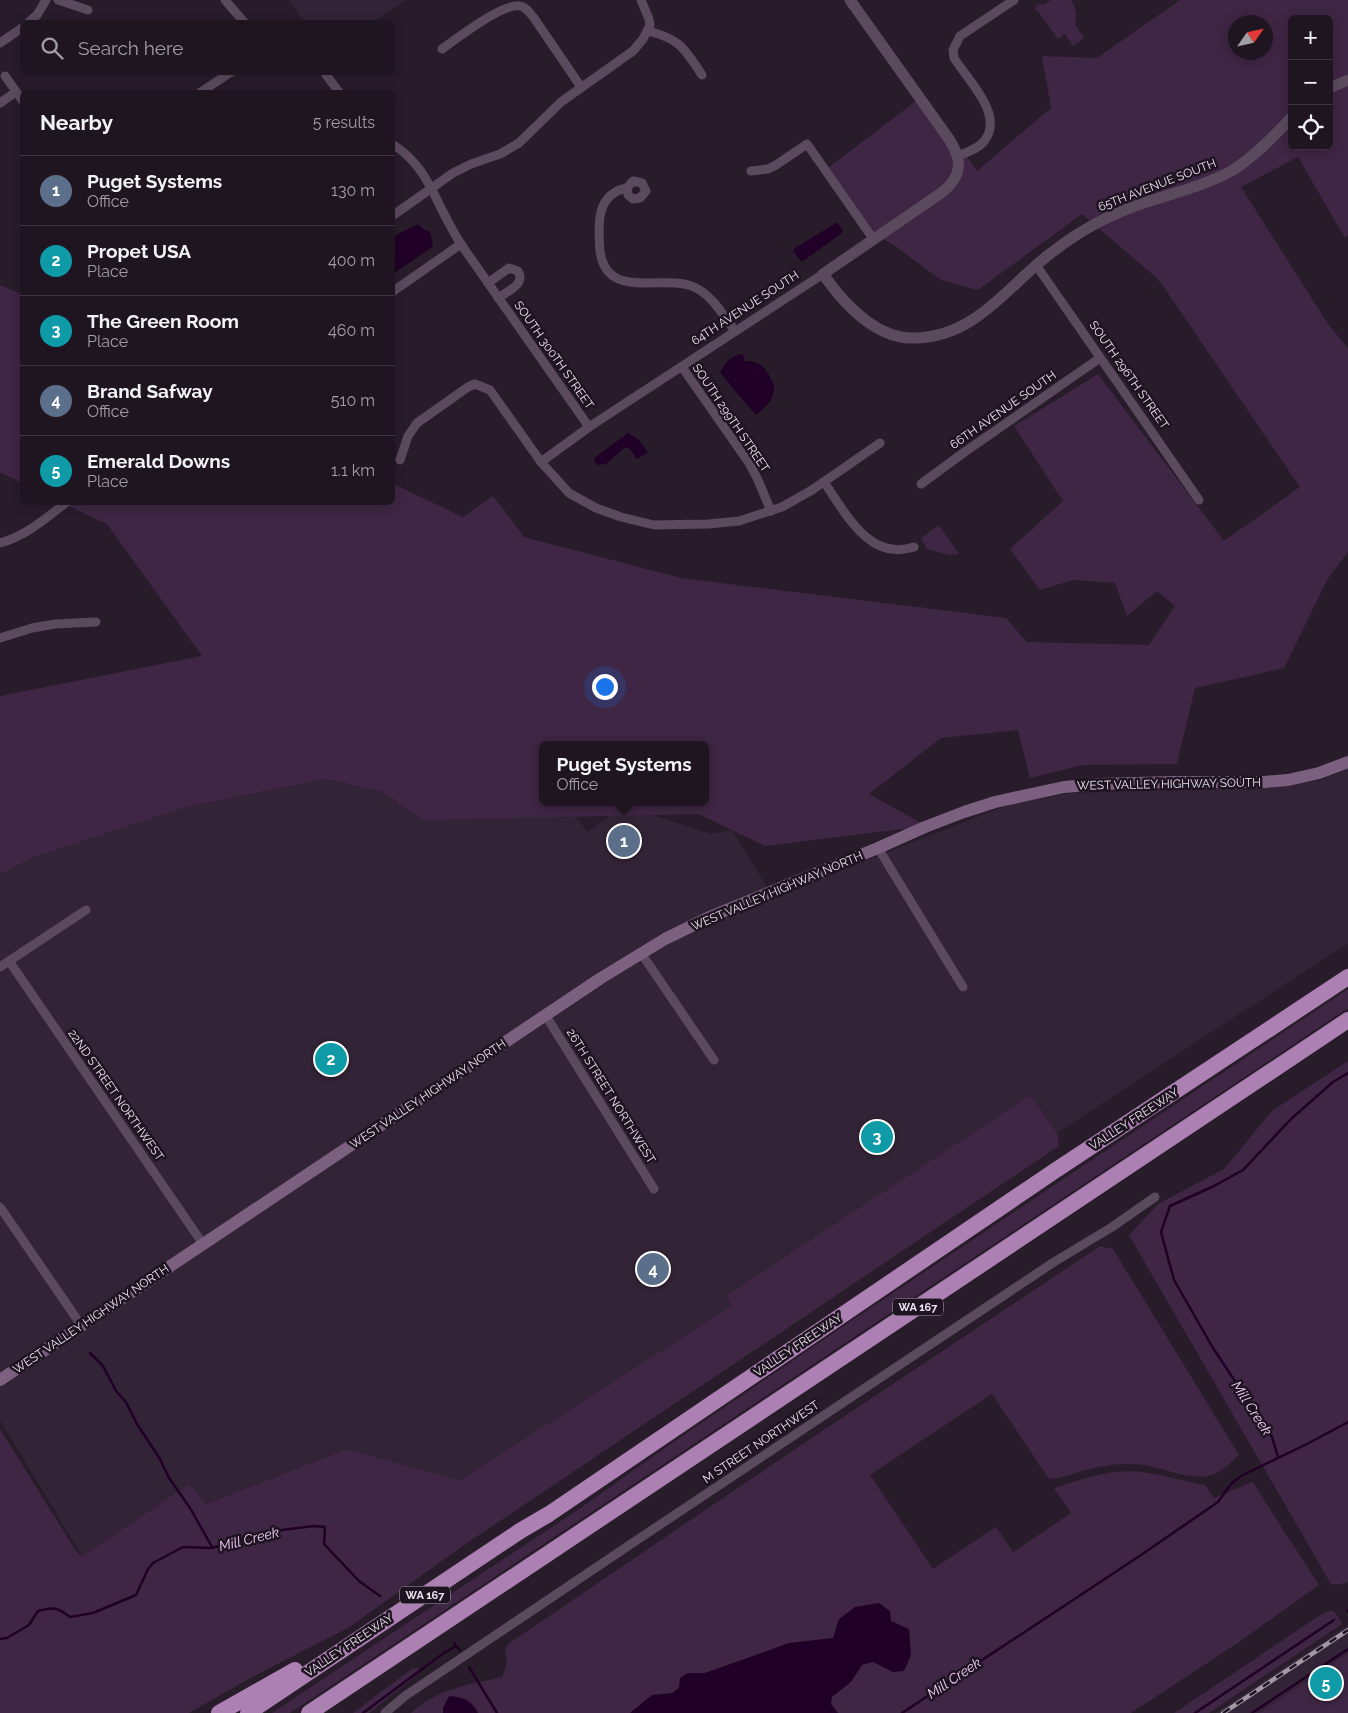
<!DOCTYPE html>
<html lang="en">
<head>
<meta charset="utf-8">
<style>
  :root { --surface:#1e1520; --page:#261e29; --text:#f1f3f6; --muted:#a19fa5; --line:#3c343e; --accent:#6dd361 }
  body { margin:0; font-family:Raleway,sans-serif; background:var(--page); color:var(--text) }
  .controls { position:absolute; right:15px; top:15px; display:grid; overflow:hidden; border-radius:8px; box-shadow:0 2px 12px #0003 }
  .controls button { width:45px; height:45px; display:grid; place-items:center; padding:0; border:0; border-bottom:1px solid var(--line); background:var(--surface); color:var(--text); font:25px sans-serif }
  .compass { position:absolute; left:1228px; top:15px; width:45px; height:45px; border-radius:50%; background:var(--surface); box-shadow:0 2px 12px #0003; rotate:56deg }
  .you { position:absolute; left:604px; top:686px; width:18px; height:18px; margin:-12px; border:4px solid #fff; border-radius:50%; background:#1a73e8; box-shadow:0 0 0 8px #1a73e833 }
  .badge { display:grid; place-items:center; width:32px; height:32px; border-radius:50%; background:var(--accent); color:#fff; font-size:16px; font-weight:700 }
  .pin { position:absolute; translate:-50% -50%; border:2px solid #fff; box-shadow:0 1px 5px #0006 }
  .popup { position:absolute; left:539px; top:741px; width:170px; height:65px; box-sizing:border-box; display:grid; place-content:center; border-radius:8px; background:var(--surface); filter:drop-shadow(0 1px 4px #0005); font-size:16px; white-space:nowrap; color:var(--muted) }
  .popup b { font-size:19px; color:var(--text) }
  .popup::after { content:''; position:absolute; left:50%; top:100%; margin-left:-10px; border:10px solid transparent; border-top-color:var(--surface) }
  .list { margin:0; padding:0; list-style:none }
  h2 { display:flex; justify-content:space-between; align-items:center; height:65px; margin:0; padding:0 20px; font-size:21px }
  h2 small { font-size:16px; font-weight:400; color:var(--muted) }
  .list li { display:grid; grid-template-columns:32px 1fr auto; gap:15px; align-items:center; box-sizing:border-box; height:70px; padding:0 20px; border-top:1px solid var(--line) }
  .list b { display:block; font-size:19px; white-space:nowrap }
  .list p { margin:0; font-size:16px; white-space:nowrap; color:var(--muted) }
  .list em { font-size:16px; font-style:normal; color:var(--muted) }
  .icon { flex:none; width:28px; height:28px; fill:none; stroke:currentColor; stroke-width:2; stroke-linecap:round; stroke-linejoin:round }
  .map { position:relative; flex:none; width:1348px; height:1713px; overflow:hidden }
  .search { position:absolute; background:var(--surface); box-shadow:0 2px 12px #0003; left:20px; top:20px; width:375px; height:55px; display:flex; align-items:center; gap:12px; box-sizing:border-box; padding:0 18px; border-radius:8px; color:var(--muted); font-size:19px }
  .panel { position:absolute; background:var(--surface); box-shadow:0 2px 12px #0003; left:20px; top:90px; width:375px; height:415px; border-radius:8px }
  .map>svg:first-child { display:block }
  .built { fill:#332336 }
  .green { fill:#3f2644; fill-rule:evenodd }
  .water { fill:#210027 }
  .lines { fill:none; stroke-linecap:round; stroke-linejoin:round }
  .stream { stroke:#210027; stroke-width:2.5 }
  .minor { stroke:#5b4a5e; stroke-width:9 }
  .tertiary { stroke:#5b4a5e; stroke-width:11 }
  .secondary { stroke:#7c6080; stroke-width:12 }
  .motorway { stroke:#ac80b3; stroke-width:16 }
  .rail-casing { stroke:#a298a4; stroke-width:4.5 }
  .rail { stroke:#1e1320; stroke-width:2.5; stroke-dasharray:8; stroke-linecap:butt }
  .labels { text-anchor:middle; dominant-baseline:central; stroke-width:5; stroke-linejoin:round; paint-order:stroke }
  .shield { fill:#1e1320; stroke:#afa5b0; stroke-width:1 }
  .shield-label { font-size:11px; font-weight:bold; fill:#ede4ee }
  .street-label { font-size:12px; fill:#ede4ee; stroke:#1e1320 }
  .water-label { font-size:14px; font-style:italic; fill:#f4cffa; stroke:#1e1320 }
</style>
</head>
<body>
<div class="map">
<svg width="1348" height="1713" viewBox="0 0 1348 1713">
  <rect width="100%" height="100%" fill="#281c2a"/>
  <g class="built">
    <polygon points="289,0 406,0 373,22 305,22"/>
    <polygon points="1348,769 1348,943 1057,1133 1030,1095 731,1306 460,1480 346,1449 205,1504 189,1484 82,1556 0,1420 0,875 29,859 187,807 325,779 383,792 422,820 574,815 588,832 625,806 711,834 732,830 773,897 1008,805 1070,793 1161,790 1321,780"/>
    <polygon points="1348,1625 1348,1653 1259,1713 1215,1713"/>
  </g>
  <g class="green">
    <path d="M1051 0H1071C1076 7 1077 16 1075 24L1084 38 1073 46 1065 34 1058 39 1038 11 1035 10 1037 4 1043 5Z"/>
    <path d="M1180 0H1348V235L1345 238 1298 157 1241 187 1328 324 1348 348V552L1327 580 1284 668 1195 688 1177 764 1083 765 1030 778 1018 730 941 738 869 794 927 826 765 846 699 814 422 820 383 792 325 779 187 807 29 859 0 875V696L202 656 107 524 62 503 392 502 393 484 463 517 493 496 524 537 681 578 1006 618 1027 642 1149 645 1175 606 1157 591 1127 616 1115 583 1073 580 1040 590 1010 549 1063 501 1014 426 1098 374 1224 541 1300 487 1159 280 1082 214 978 290 941 280 892 244 879 237 874 240 825 170 924 95 977 171 1051 108 1042 56 1097 58ZM1292 19H1329V146H1292ZM1236 22H1266V52H1236ZM543 745H705V802H543Z"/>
    <polygon points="0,285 22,294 22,483 0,472"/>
    <polygon points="939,525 959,554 950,555 927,549 921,538"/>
    <polygon points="1348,989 1348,1008 290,1713 272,1713 582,1507 672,1443 854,1319"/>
    <path d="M1348 1061V1581C1343 1585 1338 1585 1331 1584L1129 1235 1158 1204 1224 1169 1272 1111Z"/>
    <polygon points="1030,1095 1057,1133 1059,1146 464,1545 348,1628 252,1677 189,1713 0,1713 0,1429 76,1551 82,1556 189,1484 206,1504 346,1449 460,1480 731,1306 728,1295"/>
    <path d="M1100 1246 1113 1249 1239 1455C1230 1463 1220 1474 1208 1476 1184 1480 1157 1464 1132 1464 1114 1463 1096 1468 1079 1472 1069 1475 1059 1479 1049 1479L992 1394 870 1475 933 1569 996 1527 1013 1552 1071 1513 1054 1488C1085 1478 1116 1467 1149 1473 1168 1476 1186 1482 1205 1485L1214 1498 1253 1482C1274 1517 1297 1550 1319 1585L1239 1642 1131 1713H411C438 1688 468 1685 502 1677L507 1663 505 1651 508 1644 807 1441Z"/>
    <polygon points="1330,1611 1334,1611 1342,1624 1209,1713 1174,1713 1325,1612"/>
    <polygon points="1348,1653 1348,1713 1259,1713"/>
    <polygon points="413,1668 420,1669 418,1674 369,1713 353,1713"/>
  </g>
  <g class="water">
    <polygon points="836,223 838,223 843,230 841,234 803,261 801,261 793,251 795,248"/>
    <polygon points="418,224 423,229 430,232 433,243 432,247 393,274 393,241 396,235"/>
    <path d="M739 354 743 355 745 361C758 360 766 367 771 379 772 383 775 385 774 390 773 401 764 409 756 415L736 392 720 372 728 360Z"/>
    <polygon points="628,433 638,439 648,452 637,459 629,448 624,448 606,464 598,465 595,462 594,458"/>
    <polygon points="879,1603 890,1611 891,1621 909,1629 911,1655 904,1671 893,1672 873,1662 862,1665 851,1682 832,1697 831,1704 838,1713 630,1713 652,1695 672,1693 679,1688 680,1678 688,1673 705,1673 789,1643 833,1638 839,1619 855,1607"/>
    <path d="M449 1696C463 1697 472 1700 478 1713H443V1708Z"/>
  </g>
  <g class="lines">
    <g class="stream">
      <polyline points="90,1353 103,1366 116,1391 126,1402 137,1424 160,1459 169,1478 190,1508 212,1547"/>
      <polyline points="1278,1457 1272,1437 1213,1348 1174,1280 1161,1232 1170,1206 1214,1186 1243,1170 1291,1119 1333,1082 1348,1073"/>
      <polyline points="1347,1611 1348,1610"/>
      <path d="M0 1639 7 1638 29 1625 38 1611C54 1607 57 1607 70 1617L93 1613 136 1595 148 1569 153 1563 183 1547 212 1548 266 1532 314 1526 325 1527 324 1544 359 1581 380 1596"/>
      <polyline points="454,1643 460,1651"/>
      <polyline points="469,1667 497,1713"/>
      <polyline points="363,1713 441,1655 456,1646"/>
      <polyline points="902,1713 1141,1555 1218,1502 1231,1484 1241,1476 1307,1444 1348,1422"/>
      <polyline points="1195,1713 1334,1620"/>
      <polyline points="1252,1713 1348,1649"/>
    </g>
    <g class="minor">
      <polyline points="58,0 88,10"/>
      <polyline points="225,0 244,22"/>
      <polyline points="29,22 37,15 46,0"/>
      <path d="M648 31C680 39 684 48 702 75"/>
      <polyline points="0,43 22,28"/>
      <path d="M442 49C456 39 504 2 520 6 526 7 530 13 534 18L581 87"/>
      <polyline points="324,72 339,92"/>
      <polyline points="5,76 22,100"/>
      <polyline points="201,92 231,72"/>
      <polyline points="0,103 16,92"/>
      <path d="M392 144C425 164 433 195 451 227 455 235 460 243 465 250L589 427"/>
      <path d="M958 156C967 152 979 149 985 140 1004 114 967 79 954 58L953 50 960 36 1014 0"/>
      <polyline points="751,171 768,169 776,165 807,144 874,240"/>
      <path d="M627 188 628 195 633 199 640 198 646 191 642 183 633 181 627 188C614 190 604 199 601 212 598 224 599 239 600 251 607 302 663 273 694 287 712 295 723 315 735 331"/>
      <polyline points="392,216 453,173 471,164 500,154 519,143 561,102 633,51 643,39 650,25 649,19 641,0"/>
      <polyline points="1036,265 1199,500"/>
      <path d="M488 283 509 268 518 271C526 284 508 291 498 298"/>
      <polyline points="392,292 461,244"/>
      <polyline points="682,367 749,463 758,480 771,511"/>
      <polyline points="400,460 408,436 417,423 468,387 475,384 490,390 541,462 569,493 596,508 621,517 654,525 708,524 739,521 782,507 812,490 880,443"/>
      <polyline points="541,462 589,427 823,274"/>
      <path d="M824 482C845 512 869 562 914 547"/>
      <polyline points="921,484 966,451 1100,358"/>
      <path d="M0 543C26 536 46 518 67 502"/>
      <polyline points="0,638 32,628 55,624 96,622"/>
      <polyline points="878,848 963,987"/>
      <polyline points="641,953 714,1060"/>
      <polyline points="9,961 203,1244"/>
      <polyline points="0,967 86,910"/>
      <polyline points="546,1016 654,1189"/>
      <polyline points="0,1207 81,1325"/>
      <polyline points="385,1713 405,1696 631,1544 1054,1262 1112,1227 1155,1197"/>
    </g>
    <g class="tertiary">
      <path d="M850 0 949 139C962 160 963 174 944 191L823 274C844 304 876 340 916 338 977 336 1007 286 1051 253 1079 231 1110 214 1144 203 1173 193 1205 186 1233 170 1255 156 1274 136 1292 117"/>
      <polyline points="1329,88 1348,80"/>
    </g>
    <polyline class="secondary" points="0,1380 601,978 665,939 712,916 878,848 925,827 964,812 995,802 1064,787 1100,784 1173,782 1264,782 1288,780 1319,773 1348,762"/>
    <g class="motorway">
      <polyline points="219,1713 295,1670"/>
      <polyline points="248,1713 520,1531 549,1514 1053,1172 1348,977"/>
      <polyline points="309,1713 1348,1020"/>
    </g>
    <defs>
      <polyline id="rail" points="1223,1713 1348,1630"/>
    </defs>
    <use href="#rail" class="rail-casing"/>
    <use href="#rail" class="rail"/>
  </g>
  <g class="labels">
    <g class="shield">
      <rect x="893" y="1298.5" width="50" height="17" rx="4"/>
      <rect x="400" y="1586.5" width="50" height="17" rx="4"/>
    </g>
    <g class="shield-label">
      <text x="918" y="1307">WA 167</text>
      <text x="425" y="1595">WA 167</text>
    </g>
    <g class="street-label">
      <text transform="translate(1157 185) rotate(-21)">65TH AVENUE SOUTH</text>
      <text transform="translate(745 308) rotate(-33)">64TH AVENUE SOUTH</text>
      <text transform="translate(554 355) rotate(55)">SOUTH 300TH STREET</text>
      <text transform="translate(1129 375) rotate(55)">SOUTH 296TH STREET</text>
      <text transform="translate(1003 410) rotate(-35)">66TH AVENUE SOUTH</text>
      <text transform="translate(731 418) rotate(56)">SOUTH 299TH STREET</text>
      <text transform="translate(1169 784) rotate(-1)">WEST VALLEY HIGHWAY SOUTH</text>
      <text transform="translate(777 891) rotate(-23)">WEST VALLEY HIGHWAY NORTH</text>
      <text transform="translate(428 1094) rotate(-34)">WEST VALLEY HIGHWAY NORTH</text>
      <text transform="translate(116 1095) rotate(55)">22ND STREET NORTHWEST</text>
      <text transform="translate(611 1096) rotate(58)">26TH STREET NORTHWEST</text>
      <text transform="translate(1134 1119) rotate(-33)">VALLEY FREEWAY</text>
      <text transform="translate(91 1319) rotate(-34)">WEST VALLEY HIGHWAY NORTH</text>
      <text transform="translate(798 1345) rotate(-34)">VALLEY FREEWAY</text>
      <text transform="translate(761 1442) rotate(-34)">M STREET NORTHWEST</text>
      <text transform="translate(349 1645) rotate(-34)">VALLEY FREEWAY</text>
    </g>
    <g class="water-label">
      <text transform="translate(1252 1408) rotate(57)">Mill Creek</text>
      <text transform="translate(249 1539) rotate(-14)">Mill Creek</text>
      <text transform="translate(954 1678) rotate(-34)">Mill Creek</text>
    </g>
  </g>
</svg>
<div class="controls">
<button>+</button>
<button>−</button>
<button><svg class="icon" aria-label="locate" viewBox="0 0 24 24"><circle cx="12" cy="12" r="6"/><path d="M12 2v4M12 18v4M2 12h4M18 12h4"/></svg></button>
</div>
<svg class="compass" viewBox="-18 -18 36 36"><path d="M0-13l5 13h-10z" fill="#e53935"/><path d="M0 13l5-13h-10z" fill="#a19fa5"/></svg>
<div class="you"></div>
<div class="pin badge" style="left:624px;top:841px;background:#5c6f8a">1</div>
<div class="popup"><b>Puget Systems</b>Office</div>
<div class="pin badge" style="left:331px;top:1059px;background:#0f9aa8">2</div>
<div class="pin badge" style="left:877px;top:1137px;background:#0f9aa8">3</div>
<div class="pin badge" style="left:653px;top:1269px;background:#5c6f8a">4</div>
<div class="pin badge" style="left:1326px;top:1683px;background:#0f9aa8">5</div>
<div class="search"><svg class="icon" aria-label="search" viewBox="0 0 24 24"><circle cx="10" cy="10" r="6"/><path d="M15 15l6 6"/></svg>Search here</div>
<section class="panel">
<h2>Nearby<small>5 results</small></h2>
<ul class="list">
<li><span class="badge" style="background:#5c6f8a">1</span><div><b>Puget Systems</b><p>Office</p></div><em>130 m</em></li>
<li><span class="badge" style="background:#0f9aa8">2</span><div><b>Propet USA</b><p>Place</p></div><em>400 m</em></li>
<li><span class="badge" style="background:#0f9aa8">3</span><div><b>The Green Room</b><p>Place</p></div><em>460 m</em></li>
<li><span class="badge" style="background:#5c6f8a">4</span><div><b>Brand Safway</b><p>Office</p></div><em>510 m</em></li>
<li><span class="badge" style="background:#0f9aa8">5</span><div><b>Emerald Downs</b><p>Place</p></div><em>1.1 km</em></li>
</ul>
</section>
</div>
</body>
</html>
